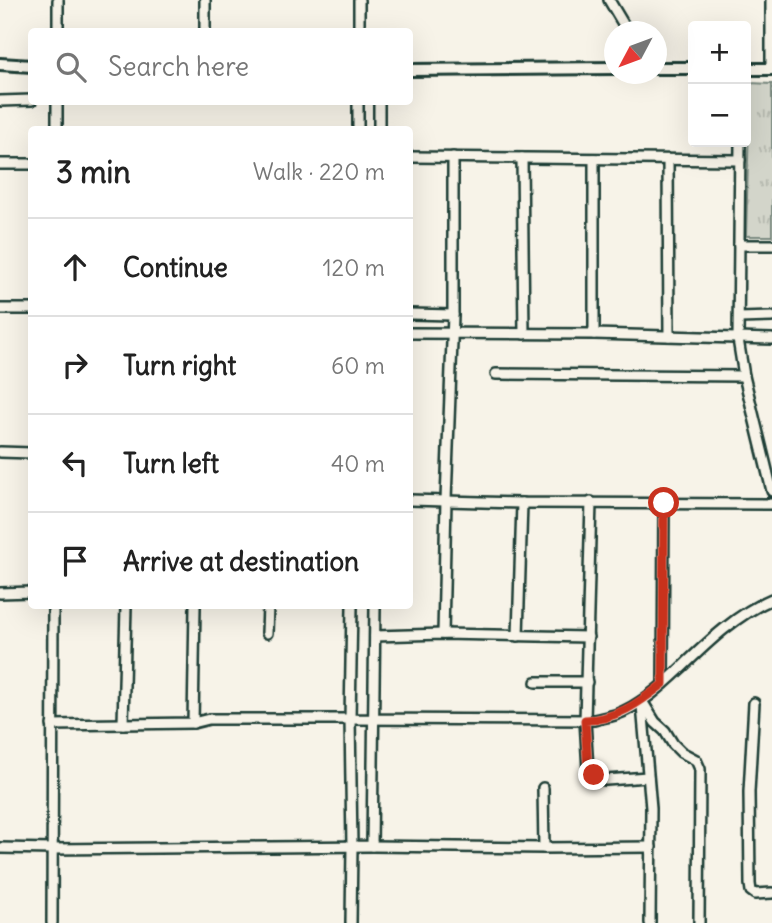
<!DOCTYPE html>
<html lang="en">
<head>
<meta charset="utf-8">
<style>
  :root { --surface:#fff; --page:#f2f2f2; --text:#222; --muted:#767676; --line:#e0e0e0 }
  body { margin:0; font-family:Delius,sans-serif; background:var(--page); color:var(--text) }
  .controls { position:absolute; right:21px; top:21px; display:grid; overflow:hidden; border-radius:7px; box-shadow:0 7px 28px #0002 }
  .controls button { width:63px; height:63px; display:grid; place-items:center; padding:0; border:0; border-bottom:2px solid var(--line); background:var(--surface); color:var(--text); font:35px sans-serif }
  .compass { position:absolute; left:604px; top:21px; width:63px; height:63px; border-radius:50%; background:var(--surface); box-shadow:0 7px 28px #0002; rotate:229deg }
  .stop { position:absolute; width:21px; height:21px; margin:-16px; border:5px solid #c8321e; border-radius:50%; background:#fff }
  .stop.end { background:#c8321e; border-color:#fff; box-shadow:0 2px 7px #0008 }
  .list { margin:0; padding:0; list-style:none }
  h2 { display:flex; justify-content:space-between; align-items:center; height:91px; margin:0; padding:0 28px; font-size:30px }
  h2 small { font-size:23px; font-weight:400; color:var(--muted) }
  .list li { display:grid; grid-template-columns:46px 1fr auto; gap:21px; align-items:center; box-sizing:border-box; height:98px; padding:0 28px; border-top:2px solid var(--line) }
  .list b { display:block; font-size:26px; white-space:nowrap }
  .list em { font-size:23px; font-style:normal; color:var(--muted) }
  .icon { flex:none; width:38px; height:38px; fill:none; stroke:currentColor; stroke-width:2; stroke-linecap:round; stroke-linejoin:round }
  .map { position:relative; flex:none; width:772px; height:923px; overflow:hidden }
  .search { position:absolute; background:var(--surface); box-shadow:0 7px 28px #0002; left:28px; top:28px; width:385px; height:77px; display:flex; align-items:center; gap:18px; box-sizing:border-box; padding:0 24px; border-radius:7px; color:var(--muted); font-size:26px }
  .panel { position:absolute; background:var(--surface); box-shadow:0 7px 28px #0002; left:28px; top:126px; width:385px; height:483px; border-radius:7px }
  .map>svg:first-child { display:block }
  .grass { fill:url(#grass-tufts); stroke:#79897f; stroke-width:2 }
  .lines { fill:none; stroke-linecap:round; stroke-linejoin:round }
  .minor-casing { stroke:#1f3d34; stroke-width:14 }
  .tertiary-casing { stroke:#1f3d34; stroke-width:16 }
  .minor { stroke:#f7f3e8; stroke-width:9 }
  .tertiary { stroke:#f7f3e8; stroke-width:10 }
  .route { stroke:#c8321e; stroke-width:9 }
</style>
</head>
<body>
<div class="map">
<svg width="772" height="923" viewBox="0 0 772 923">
  <defs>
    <pattern id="grass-tufts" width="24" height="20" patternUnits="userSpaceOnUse" patternTransform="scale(1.75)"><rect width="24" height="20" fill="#d3d5ca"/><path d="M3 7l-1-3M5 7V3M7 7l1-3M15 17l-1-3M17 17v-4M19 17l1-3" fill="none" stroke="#b5b8ae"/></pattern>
  </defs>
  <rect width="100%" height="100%" fill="#f7f3e8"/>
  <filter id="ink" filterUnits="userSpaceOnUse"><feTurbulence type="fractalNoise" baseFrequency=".0143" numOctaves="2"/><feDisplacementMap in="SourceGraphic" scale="14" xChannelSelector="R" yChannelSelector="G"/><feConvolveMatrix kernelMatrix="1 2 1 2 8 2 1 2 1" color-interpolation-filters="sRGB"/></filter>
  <g filter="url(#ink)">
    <polygon class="grass" points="750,83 772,84 772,236 746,236"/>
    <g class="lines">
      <defs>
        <g id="minor">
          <polyline points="359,0 359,32"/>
          <polyline points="609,0 628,32"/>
          <polyline points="771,0 771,69"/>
          <polyline points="58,32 58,0"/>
          <polyline points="205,32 205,0"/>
          <polyline points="0,101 32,100"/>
          <polyline points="57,102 57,130"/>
          <polyline points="379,102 379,130"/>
          <polyline points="358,130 358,102"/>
          <polyline points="740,142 738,339 744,376 772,491"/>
          <polyline points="410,157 740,160"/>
          <polyline points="522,158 524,334"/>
          <polyline points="594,159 594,334"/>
          <polyline points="668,160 669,336"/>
          <polyline points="0,164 32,164"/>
          <polyline points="739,245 772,245"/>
          <polyline points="0,309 32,309"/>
          <polyline points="410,314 453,315"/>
          <polyline points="739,318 772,317"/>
          <polyline points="410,333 594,334 772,339"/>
          <polyline points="496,374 744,376"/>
          <polyline points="0,452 32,453"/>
          <polyline points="410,500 522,503 772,504"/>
          <polyline points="591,502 585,720 588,770 599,779 606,780 648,777"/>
          <polyline points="0,593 32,592"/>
          <path d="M352 606 350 719 594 720C601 718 608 717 615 715 640 706 662 686 681 668 708 642 737 614 772 599"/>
          <polyline points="267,633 268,606"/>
          <polyline points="443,634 446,500 453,315 453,157"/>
          <polyline points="375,636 443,634 588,637"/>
          <polyline points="518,636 522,503"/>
          <polyline points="536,682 587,682"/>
          <polyline points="663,684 664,503"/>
          <polyline points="642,701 655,722 665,731 673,744 681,752 696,760 700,769 699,923"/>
          <polyline points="754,703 749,792 750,884 751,891 755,894 772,893"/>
          <polyline points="642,705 651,808 650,923"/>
          <polyline points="193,723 195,606"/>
          <polyline points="123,724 126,606"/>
          <polyline points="52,725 193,723 209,719 350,719 352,846 351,923"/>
          <polyline points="543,788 544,848"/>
          <polyline points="372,846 544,848 651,847"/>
          <polyline points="0,848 52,849 372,846 375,606"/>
          <polyline points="52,923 53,606"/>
        </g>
        <g id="tertiary">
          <polyline points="0,64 32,66"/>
          <polyline points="656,68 693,68"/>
          <polyline points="746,69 772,69"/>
          <polyline points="410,70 614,68"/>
        </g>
      </defs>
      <use href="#minor" class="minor-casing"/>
      <use href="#tertiary" class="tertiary-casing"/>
      <use href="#minor" class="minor"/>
      <use href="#tertiary" class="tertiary"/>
    </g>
  </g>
  <g class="lines" filter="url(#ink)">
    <path class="route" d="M594 775 588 770 585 720C616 720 640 702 663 684L664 503"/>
  </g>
</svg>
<div class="controls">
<button>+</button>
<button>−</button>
</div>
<svg class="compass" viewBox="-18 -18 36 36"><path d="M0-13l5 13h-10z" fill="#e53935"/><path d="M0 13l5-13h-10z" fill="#767676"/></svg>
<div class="stop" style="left:664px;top:503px"></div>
<div class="stop end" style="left:594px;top:775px"></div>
<div class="search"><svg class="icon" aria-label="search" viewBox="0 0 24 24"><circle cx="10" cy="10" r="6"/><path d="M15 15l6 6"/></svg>Search here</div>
<section class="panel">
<h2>3 min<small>Walk · 220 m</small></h2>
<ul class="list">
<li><svg class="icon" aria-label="ahead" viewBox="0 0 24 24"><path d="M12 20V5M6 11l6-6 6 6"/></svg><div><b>Continue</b></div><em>120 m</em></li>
<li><svg class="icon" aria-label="right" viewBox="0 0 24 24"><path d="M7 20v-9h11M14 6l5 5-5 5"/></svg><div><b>Turn right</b></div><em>60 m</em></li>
<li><svg class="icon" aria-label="left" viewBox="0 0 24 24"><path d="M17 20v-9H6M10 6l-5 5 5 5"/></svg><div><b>Turn left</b></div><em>40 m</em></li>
<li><svg class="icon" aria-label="arrive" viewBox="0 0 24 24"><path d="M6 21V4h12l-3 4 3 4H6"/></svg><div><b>Arrive at destination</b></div></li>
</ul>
</section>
</div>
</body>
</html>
